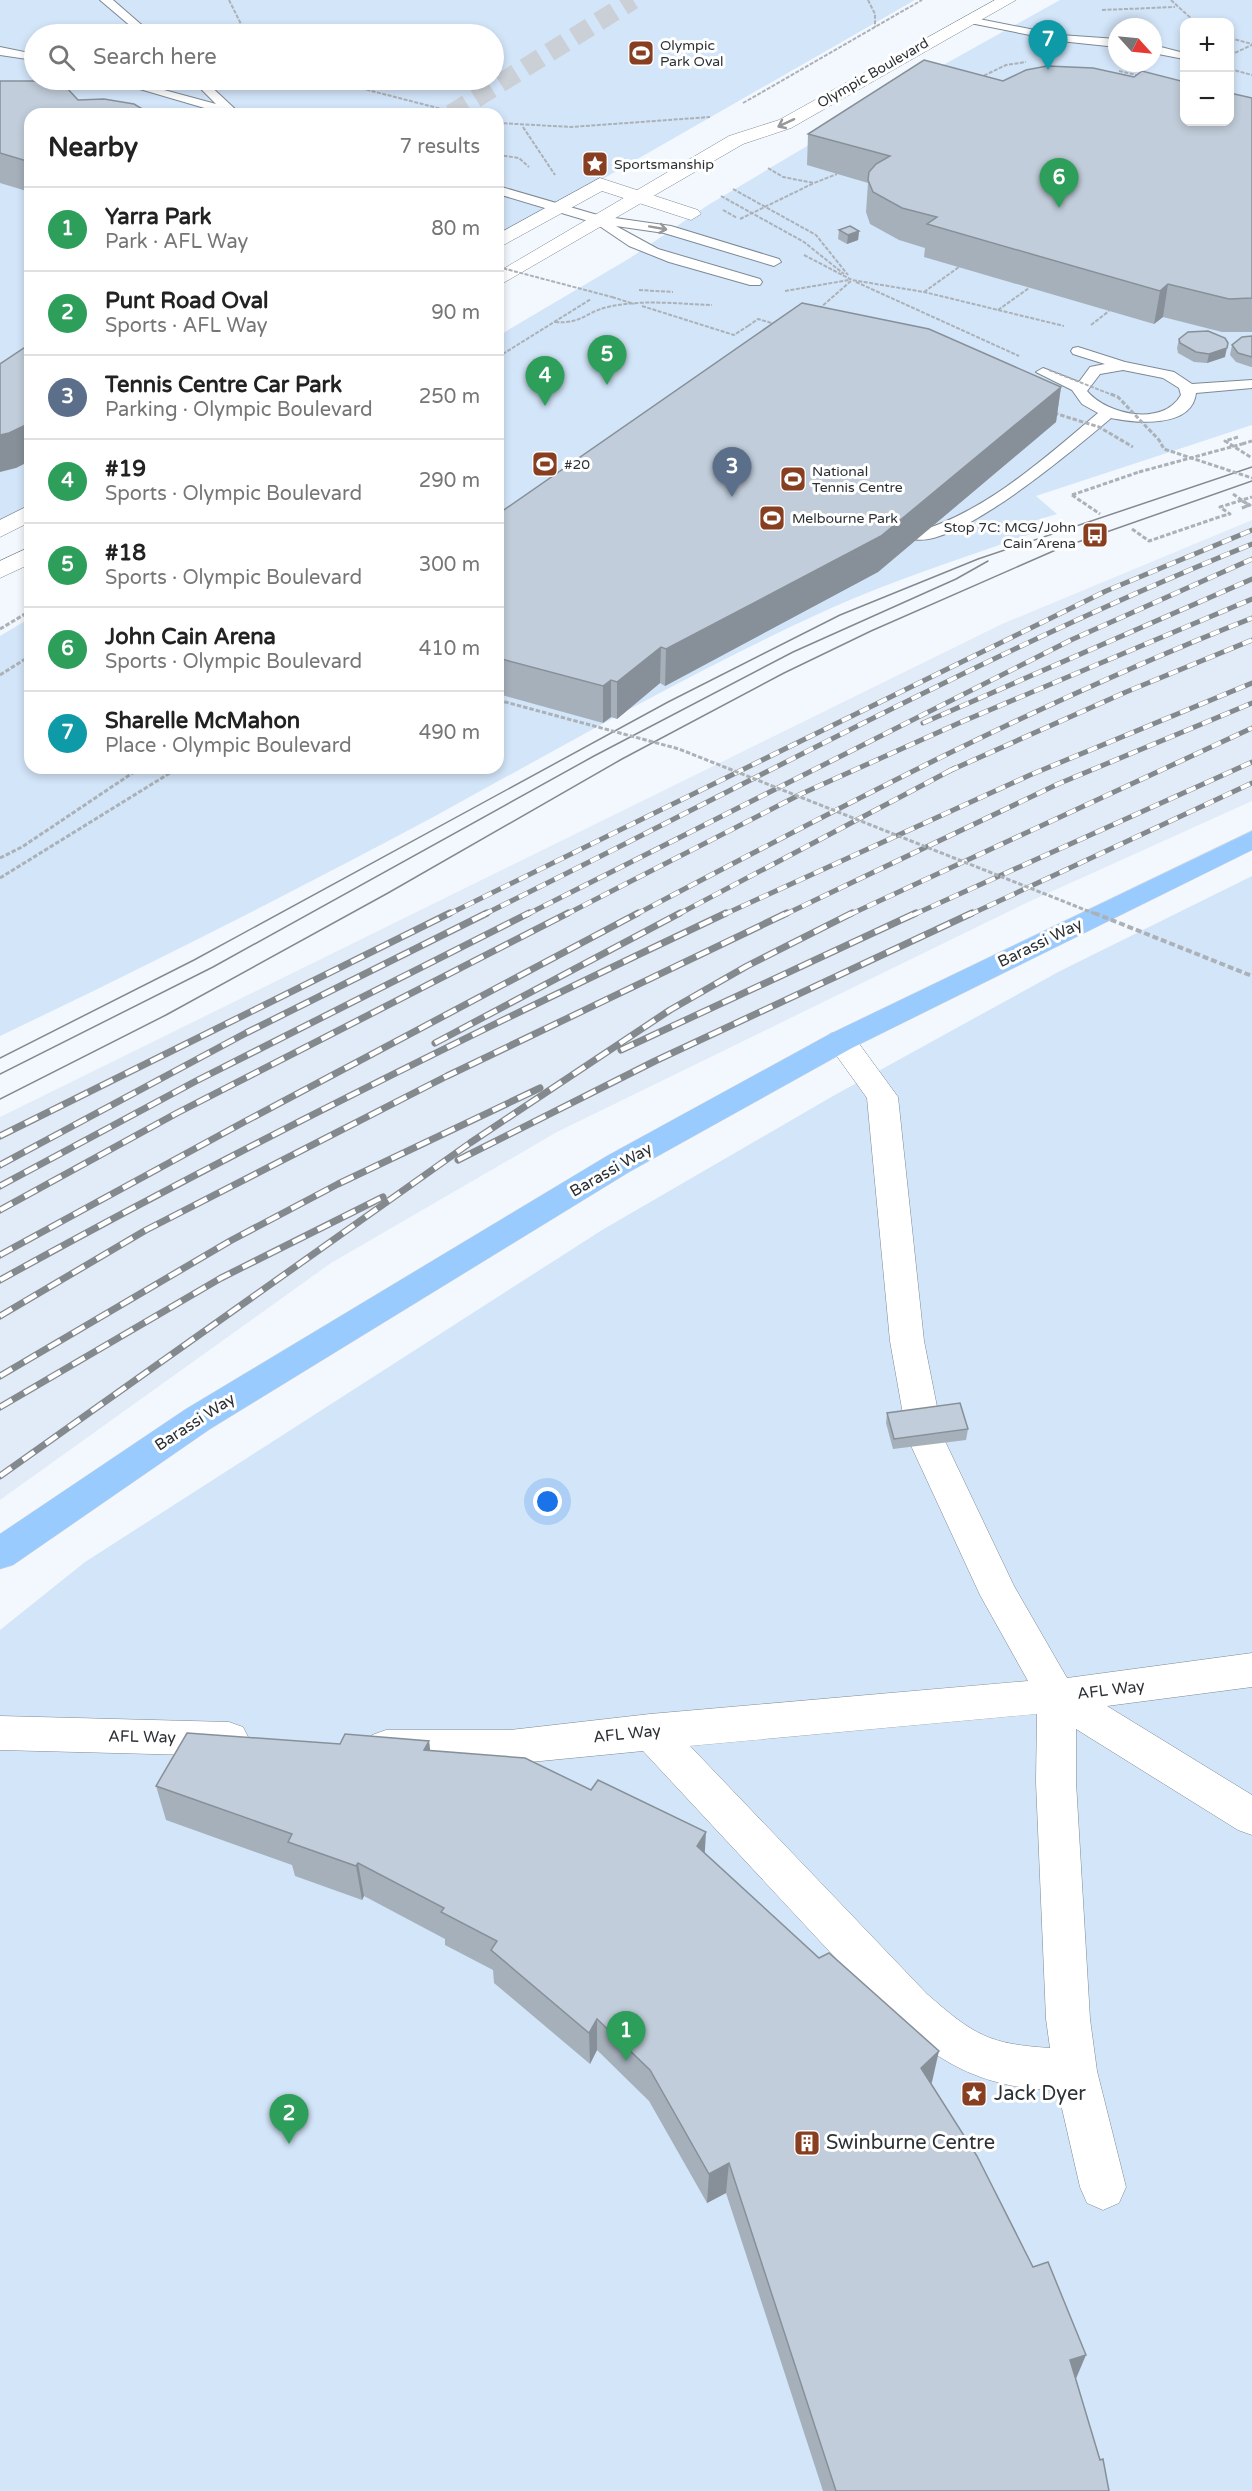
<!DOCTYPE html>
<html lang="en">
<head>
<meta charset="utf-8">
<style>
  :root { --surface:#fff; --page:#f2f2f2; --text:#222; --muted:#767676; --line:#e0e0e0; --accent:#873e21 }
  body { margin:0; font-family:"Varela Round",sans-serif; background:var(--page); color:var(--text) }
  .controls { position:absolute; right:18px; top:18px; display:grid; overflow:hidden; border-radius:12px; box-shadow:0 3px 9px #0003 }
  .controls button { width:54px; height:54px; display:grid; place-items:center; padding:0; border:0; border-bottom:2px solid var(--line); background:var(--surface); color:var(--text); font:30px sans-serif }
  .compass { position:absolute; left:1108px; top:18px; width:54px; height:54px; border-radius:50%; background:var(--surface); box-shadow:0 3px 9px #0003; rotate:117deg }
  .you { position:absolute; left:548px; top:1502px; width:21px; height:21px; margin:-15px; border:4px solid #fff; border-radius:50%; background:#1a73e8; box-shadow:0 0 0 9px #1a73e833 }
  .badge { display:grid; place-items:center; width:39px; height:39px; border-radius:50%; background:var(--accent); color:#fff; font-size:20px; font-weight:700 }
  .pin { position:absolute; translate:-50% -50px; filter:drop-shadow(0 2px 3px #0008) }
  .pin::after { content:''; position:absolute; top:32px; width:21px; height:18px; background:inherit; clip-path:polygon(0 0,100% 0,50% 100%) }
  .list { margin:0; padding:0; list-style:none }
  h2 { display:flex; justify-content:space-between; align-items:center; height:78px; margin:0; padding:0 24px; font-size:26px }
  h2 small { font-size:20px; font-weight:400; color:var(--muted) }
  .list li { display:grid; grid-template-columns:39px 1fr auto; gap:18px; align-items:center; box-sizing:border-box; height:84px; padding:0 24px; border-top:2px solid var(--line) }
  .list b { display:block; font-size:22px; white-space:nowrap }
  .list p { margin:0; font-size:20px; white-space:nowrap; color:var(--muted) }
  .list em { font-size:20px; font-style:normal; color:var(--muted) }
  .icon { flex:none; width:33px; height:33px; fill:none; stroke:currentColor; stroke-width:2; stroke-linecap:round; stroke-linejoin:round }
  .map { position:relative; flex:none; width:1252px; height:2491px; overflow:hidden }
  .search { position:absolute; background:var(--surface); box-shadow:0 3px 9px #0003; left:24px; top:24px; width:480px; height:66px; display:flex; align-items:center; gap:15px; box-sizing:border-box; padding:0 21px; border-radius:33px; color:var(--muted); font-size:22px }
  .panel { position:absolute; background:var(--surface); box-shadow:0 3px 9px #0003; left:24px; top:108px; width:480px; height:666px; border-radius:18px }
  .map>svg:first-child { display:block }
  .built { fill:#e1ecf8 }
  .green { fill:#d3e5f9; fill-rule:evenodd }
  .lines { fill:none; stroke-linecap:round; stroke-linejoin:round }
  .highway-tunnel { stroke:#cbd0d6; stroke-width:19; stroke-dasharray:19 10; stroke-linecap:butt }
  .lane-casing { stroke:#7e8995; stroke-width:2 }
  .street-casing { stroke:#7e8995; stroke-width:1 }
  .secondary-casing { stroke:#7e8995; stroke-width:1 }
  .primary-casing { stroke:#d5d6d7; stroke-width:1 }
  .path-far1 { stroke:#acb1b7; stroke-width:2; stroke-dasharray:4 1.5; stroke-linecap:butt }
  .path { stroke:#acb1b7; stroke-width:3; stroke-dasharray:4.5 2; stroke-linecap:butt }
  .lane { fill:#fff; fill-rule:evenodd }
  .street { fill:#fff; fill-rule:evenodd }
  .secondary { fill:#fff; fill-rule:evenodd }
  .primary { fill:#99cbfe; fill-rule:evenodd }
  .tram { stroke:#84898e; stroke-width:1.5 }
  .rail-far1-casing { stroke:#84898e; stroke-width:5 }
  .rail-casing { stroke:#84898e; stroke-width:7 }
  .rail-far1 { stroke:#fff; stroke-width:4; stroke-dasharray:10; stroke-linecap:butt }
  .rail { stroke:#fff; stroke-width:4.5; stroke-dasharray:14; stroke-linecap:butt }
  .path-bridge-far2 { stroke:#acb1b7; stroke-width:2; stroke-dasharray:4 1.5; stroke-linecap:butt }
  .path-bridge-far1 { stroke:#acb1b7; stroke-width:3; stroke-dasharray:4.5 2; stroke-linecap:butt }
  .path-bridge { stroke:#acb1b7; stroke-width:4; stroke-dasharray:6 3; stroke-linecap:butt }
  .wall { fill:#a6b0bb }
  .shaded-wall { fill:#879099 }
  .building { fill:#c1cdda; stroke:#879099; stroke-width:1.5 }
  .oneway { stroke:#96989a }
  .labels { text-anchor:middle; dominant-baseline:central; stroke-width:6; stroke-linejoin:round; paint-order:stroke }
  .far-poi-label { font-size:14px; fill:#2c3136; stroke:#fff; text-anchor:start }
  .far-street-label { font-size:14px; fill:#2c3136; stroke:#fff }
  .street-label { font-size:16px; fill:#2c3136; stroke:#fff }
  .near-poi-label { font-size:20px; fill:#2c3136; stroke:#fff; text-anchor:start }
</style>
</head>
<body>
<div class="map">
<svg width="1252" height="2491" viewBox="0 0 1252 2491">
  <rect width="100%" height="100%" fill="#f3f8fe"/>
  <polygon class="built" points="1252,520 1252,801 1024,904 557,1132 331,1263 0,1500 0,1117 1002,624"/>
  <g class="green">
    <path d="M0 0H915L498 239V114H30V505L0 522ZM34 34H494V80H34Z"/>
    <path d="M1060 0H1252V425L1036 496 1057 514 1034 521 1042 530C972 555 898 578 829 609 695 670 567 744 437 815 293 892 147 966 0 1036V636L30 618V768H498V336L630 258 708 205 945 64ZM1184 22H1230V122H1184ZM1117 27H1153V63H1117Z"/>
    <polygon points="1252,876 1252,2491 0,2491 0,1630 85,1562 602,1230 833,1096 1060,971"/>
  </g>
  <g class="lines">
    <polyline class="highway-tunnel" points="451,114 633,0"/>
    <defs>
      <g id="lane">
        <polygon points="100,0 113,0 152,34 140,34"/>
        <polygon points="969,17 1060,35 1117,39 1117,47 1060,41 965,22 965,18"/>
        <polygon points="1153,45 1184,53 1184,59 1153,53"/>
        <polygon points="0,47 34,54 34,60 0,55"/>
        <polygon points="109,80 127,80 216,104 192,80 204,80 235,109 245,114 225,114"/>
        <polygon points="498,186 601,216 671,226 779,259 781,262 774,266 664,233 616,226 658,249 760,279 762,282 760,285 750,285 669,262 629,246 595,223 498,194"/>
        <path d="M1078 347 1125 362 1174 372 1192 384 1252 380V388L1196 393C1192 429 1135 423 1111 418 1077 447 956 550 913 539L911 536 913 533C983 514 1044 459 1098 413L1082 404 1072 390 1036 372 1043 368 1079 382 1090 367 1105 364 1073 354 1071 351 1073 348ZM1123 370 1163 378 1179 388 1181 395C1163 427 1107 415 1087 391L1100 374Z"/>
      </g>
      <g id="street">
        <polygon points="600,178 698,210 701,214 691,220 602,191 498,248 498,234"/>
        <polygon points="30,505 30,522 0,537 0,520"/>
        <path d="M841 1031 852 1034 898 1097 924 1341 943 1437 1014 1586 1067 1678 1252 1653V1687L1107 1706 1252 1795V1835L1238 1830 1076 1729V1782L1090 2019 1097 2071 1126 2187 1119 2203 1103 2210 1087 2203 1080 2187 1058 2091C988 2087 949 2070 897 2024L643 1751 510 1764H386L372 1759 366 1747 372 1735 386 1730H510L650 1714 1028 1681 980 1595 907 1437 890 1341 867 1098 826 1041 830 1034ZM1037 1714 1036 1782 1046 2019 1050 2048C988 2044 974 2035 927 1994L690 1746Z"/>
        <polygon points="0,1716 229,1722 243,1727 249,1739 243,1751 229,1756 0,1750"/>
      </g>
      <g id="secondary">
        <polygon points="995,0 1016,0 791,128 743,144 498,286 498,272 729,136 779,120"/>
        <polygon points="30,547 30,564 0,578 0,561"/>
      </g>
      <polygon id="primary" points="1252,831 1252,850 852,1048 629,1172 210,1429 13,1565 0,1569 0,1534 186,1409 607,1156 830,1034"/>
    </defs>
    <use href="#lane" class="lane-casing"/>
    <use href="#street" class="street-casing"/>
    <use href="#secondary" class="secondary-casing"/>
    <use href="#primary" class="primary-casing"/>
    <g class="path-far1">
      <polyline points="229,0 242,26 251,34"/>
      <polyline points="868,0 875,14 875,27"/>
      <polyline points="1171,0 1195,22"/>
      <polyline points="1102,10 1175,7"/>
      <polyline points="1230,38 1252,44"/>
      <polyline points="1230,55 1252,45"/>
      <polyline points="1230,69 1252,75"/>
      <polyline points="1119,71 1141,76"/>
      <polyline points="979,78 1006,65 1026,62"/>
      <polyline points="329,80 461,114"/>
      <polyline points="743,103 922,0"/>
      <polyline points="498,123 571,127 710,117"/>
      <polyline points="523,127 555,175"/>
      <polyline points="498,155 519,158 529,167"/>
      <polyline points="768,168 783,177 814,183 837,174"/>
      <polyline points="733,189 816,235 848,275"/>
      <polyline points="721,196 804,242 844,274"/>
      <polyline points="723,210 737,218"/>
      <polyline points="740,219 814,183"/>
      <polyline points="804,255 852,280 924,292 1064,326"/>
      <polyline points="856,282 1019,356"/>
      <polyline points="639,290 673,292"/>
      <polyline points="785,291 849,280"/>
      <polyline points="924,292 959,267"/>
      <polyline points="612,297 634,304"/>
      <polyline points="642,306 734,335 748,326"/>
      <polyline points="819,309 852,280"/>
      <polyline points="998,310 1029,288"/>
      <path d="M555 322C583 324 585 312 608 307 642 299 678 304 712 305"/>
      <polyline points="1091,325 1109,311"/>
      <polyline points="498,357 591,299"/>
    </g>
    <g class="path">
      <polyline points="1238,437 1225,441 1252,458"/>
      <polyline points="1242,444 1252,441"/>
      <polyline points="1233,494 1249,505 1242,508"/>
      <polyline points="1072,495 1139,472"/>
      <polyline points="1072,495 1100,514"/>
      <polyline points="1132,529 1149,541 1222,516"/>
      <polyline points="0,629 30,611"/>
      <polyline points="0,675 30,656"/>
      <polyline points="0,858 22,847 140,768"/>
      <polyline points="0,878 178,768"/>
    </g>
    <use href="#lane" class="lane"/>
    <use href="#street" class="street"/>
    <use href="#secondary" class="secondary"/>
    <use href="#primary" class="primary"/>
    <g class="tram">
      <polyline points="0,1058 194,960 668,702 840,615 978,559 1252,467"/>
      <polyline points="0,1074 213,967 594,756 793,652 956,579 988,561"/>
      <polyline points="0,1099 166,1015 388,893 622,759 784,673 871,631 1058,549 1252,481"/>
    </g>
    <defs>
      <g id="rail-far1">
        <polyline points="923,723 1252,579"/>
        <polyline points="949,771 1126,692 1252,640"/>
        <polyline points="447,915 1106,591 1252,530"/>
        <path d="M483 915C739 789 988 651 1252 544"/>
        <polyline points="526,915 1071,640 1252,559"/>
        <polyline points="565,915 801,794 959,723 1252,599"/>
        <path d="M635 915C838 808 1039 702 1252 618"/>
        <polyline points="677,915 955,768"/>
        <polyline points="723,915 1030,775 1252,683"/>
        <polyline points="784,915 1058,784 1252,703"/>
        <polyline points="849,915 1252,728"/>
        <polyline points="913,915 1252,762"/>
        <polyline points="969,915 1252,783"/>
      </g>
      <g id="rail">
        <polyline points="435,1043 680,913"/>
        <polyline points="621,1050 916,913"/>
        <polyline points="0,1136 450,913"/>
        <polyline points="458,1160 655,1061 972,913"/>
        <polyline points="0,1165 246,1033 487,913"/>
        <polyline points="0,1186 196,1081 529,913"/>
        <polyline points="0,1210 177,1113 568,913"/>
        <polyline points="0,1255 244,1122 638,913"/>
        <path d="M0 1280C237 1149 481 1029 726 913"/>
        <polyline points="0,1316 146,1230 447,1076 787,913"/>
        <polyline points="0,1376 230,1241 338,1184 540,1088"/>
        <polyline points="0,1407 221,1278 383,1197"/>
        <polyline points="0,1476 470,1143 670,1010 747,966 852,913"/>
      </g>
    </defs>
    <use href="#rail-far1" class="rail-far1-casing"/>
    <use href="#rail" class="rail-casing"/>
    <use href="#rail-far1" class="rail-far1"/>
    <use href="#rail" class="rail"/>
    <g class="path-bridge-far2">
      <polyline points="498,267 612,297"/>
      <polyline points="748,326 758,319 775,324"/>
      <polyline points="1049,370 1115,396"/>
    </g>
    <g class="path-bridge-far1">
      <polyline points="1111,394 1118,397 1159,440 1164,449 1252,478"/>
      <polyline points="1054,413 1099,427 1133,447"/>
      <polyline points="1139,472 1242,444"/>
      <polyline points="1242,501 1250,505 1242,508"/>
      <polyline points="1222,516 1230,514 1220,507 1252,497"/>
      <polyline points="498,700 679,749 1098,915"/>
    </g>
    <polyline class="path-bridge" points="1094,913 1252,976"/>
  </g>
  <g class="wall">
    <polygon points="1134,77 1252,98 1252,332 1222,332 1163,317 1154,324 924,257 925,248 899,240 870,224 866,212 868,183 807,165 808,134 1003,81"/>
    <polygon points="0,81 78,100 30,114 30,192 0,183"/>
    <polygon points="839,230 859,231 858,240 847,244 838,239"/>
    <polygon points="1252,336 1252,367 1251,367 1236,362 1230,355 1232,345"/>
    <polygon points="1179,339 1225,357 1207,363 1194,362 1178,353 1177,348"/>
    <polygon points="1061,387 1056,422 878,572 665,686 660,683 617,719 611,717 603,723 498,694 498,514"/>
    <polygon points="887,1413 968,1429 966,1440 893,1449 886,1423"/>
    <polygon points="429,1741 430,1750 705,1853 932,2082 931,2083 1076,2379 1109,2491 823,2491 726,2193 707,2203 649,2101 597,2050 590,2064 494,1983 493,1970 445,1945 445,1939 364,1896 362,1900 295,1876 292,1865 166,1820 156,1786 340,1744"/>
  </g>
  <g class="shaded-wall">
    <polygon points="859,231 858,240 847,244 848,235"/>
    <polygon points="1168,284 1163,317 1154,324 1160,291"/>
    <polygon points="1228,343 1225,357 1207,363 1209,354"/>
    <polygon points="1061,387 1056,422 878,572 665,686 666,649"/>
    <polygon points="30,423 30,461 16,468 0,472 0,435"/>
    <polygon points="661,647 660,683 617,719 617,682"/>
    <polygon points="611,680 611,717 603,723 603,686"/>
    <polygon points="429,1741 433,1775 424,1750"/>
    <polygon points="706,1832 704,1866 697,1846"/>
    <polygon points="358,1863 364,1896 362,1900 356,1866"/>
    <polygon points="597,2019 597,2050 590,2064 589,2033"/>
    <polygon points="939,2051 932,2082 914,2099 921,2068"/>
    <polygon points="729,2163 726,2193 707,2203 709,2174"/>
    <polygon points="1086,2355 1075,2381 1070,2360"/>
  </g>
  <g class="building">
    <polygon points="924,60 1003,81 1026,70 1047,66 1093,68 1134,77 1142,71 1185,82 1185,122 1230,122 1230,93 1252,98 1252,298 1229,299 1168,284 1160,291 927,224 937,217 902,208 873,192 868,180 869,172 876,164 890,156 808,134"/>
    <polygon points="0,81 35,81 66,87 78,100 104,99 134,104 151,114 30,114 30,162 0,153"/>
    <polygon points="850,226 859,231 848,235 839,230"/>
    <polygon points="802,303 929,329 1061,387 881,536 666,649 661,647 617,682 611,680 603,686 498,658 498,514"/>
    <polygon points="1208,331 1225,338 1228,343 1227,348 1209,354 1196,352 1180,343 1179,339 1188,332"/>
    <polygon points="1252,336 1252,357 1238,353 1232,345 1242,337"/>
    <polygon points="30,346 30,423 9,433 0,435 0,364 24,348"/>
    <polygon points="960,1403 968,1429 894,1439 887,1413"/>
    <polygon points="187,1733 340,1744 345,1734 429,1741 424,1750 525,1758 591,1790 598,1780 706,1832 697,1846 819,1958 829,1953 939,2051 921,2068 977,2156 1033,2267 1048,2262 1086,2355 1070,2360 1100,2460 1103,2459 1109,2491 836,2491 729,2163 709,2174 650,2070 597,2019 589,2033 491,1950 497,1941 441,1912 444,1908 358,1863 356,1866 288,1842 292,1834 156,1786"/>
  </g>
  <defs><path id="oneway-shaft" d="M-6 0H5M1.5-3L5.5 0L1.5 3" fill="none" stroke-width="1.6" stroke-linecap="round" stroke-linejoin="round" transform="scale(1.5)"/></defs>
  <g class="oneway">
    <use href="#oneway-shaft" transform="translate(786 123) rotate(155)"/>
    <use href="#oneway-shaft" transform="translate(658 228) rotate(10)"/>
  </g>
  <defs>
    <symbol id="stadium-square" viewBox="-11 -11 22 22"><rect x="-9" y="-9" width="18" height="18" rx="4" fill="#873e21" stroke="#fff"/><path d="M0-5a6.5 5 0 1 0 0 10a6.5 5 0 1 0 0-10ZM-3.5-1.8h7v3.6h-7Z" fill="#fff"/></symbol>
    <symbol id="sight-square" viewBox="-11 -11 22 22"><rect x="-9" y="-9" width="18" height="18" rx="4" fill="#873e21" stroke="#fff"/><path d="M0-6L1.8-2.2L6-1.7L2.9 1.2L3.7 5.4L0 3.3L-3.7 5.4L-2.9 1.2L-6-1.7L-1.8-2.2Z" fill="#fff"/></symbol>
    <symbol id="bus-square" viewBox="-11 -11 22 22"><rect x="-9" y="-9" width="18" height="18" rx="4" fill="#873e21" stroke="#fff"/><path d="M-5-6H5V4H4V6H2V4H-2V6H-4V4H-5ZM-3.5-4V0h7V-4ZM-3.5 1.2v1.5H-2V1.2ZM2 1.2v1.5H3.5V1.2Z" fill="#fff"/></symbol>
    <symbol id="building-square" viewBox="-11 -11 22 22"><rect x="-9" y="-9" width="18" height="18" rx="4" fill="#873e21" stroke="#fff"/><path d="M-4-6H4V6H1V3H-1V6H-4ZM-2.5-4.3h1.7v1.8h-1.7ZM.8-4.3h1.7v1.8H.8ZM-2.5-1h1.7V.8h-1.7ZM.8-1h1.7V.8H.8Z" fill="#fff"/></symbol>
  </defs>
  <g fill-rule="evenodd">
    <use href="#stadium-square" x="626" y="38" width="30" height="30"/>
    <use href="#sight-square" x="580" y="149" width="30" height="30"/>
    <use href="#stadium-square" x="530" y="449" width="30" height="30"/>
    <use href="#stadium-square" x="778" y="464" width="30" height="30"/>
    <use href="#stadium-square" x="757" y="503" width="30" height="30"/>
    <use href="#bus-square" x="1080" y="520" width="30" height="30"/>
    <use href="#sight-square" x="959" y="2079" width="30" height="30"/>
    <use href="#building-square" x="792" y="2128" width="30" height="30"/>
  </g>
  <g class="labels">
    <g class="far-poi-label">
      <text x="660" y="45">Olympic<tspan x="660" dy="16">Park Oval</tspan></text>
      <text x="614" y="164">Sportsmanship</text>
      <text x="564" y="464">#20</text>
      <text x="812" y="471">National<tspan x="812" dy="16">Tennis Centre</tspan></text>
      <text x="792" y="518">Melbourne Park</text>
      <text x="1076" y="527" text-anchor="end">Stop 7C: MCG/John<tspan x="1076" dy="16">Cain Arena</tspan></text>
    </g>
    <g class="far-street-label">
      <text transform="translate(873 73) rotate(-30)">Olympic Boulevard</text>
    </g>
    <g class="street-label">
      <text transform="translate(1040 943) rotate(-26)">Barassi Way</text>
      <text transform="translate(611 1170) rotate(-30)">Barassi Way</text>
      <text transform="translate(195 1422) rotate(-33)">Barassi Way</text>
      <text transform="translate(1111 1690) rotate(-7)">AFL Way</text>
      <text transform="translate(627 1734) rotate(-6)">AFL Way</text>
      <text transform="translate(142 1737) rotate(1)">AFL Way</text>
    </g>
    <g class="near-poi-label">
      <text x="994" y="2094">Jack Dyer</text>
      <text x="826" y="2143">Swinburne Centre</text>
    </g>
  </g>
</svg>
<div class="controls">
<button>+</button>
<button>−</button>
</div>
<svg class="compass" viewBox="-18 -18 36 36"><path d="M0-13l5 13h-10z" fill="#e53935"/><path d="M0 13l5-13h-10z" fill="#767676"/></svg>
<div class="you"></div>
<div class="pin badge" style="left:626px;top:2061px;background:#2e9e5b">1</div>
<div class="pin badge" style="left:289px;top:2144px;background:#2e9e5b">2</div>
<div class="pin badge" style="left:732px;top:497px;background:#5c6f8a">3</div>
<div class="pin badge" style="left:545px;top:406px;background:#2e9e5b">4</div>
<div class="pin badge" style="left:607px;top:385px;background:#2e9e5b">5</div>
<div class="pin badge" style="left:1059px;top:208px;background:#2e9e5b">6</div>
<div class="pin badge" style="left:1048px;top:70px;background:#0f9aa8">7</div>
<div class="search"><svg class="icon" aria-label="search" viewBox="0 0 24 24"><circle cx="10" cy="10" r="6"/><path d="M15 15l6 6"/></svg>Search here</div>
<section class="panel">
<h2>Nearby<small>7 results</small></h2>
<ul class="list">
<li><span class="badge" style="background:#2e9e5b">1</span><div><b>Yarra Park</b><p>Park · AFL Way</p></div><em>80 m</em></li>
<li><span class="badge" style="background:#2e9e5b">2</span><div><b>Punt Road Oval</b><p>Sports · AFL Way</p></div><em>90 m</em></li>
<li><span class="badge" style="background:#5c6f8a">3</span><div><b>Tennis Centre Car Park</b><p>Parking · Olympic Boulevard</p></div><em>250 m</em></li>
<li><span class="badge" style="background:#2e9e5b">4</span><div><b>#19</b><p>Sports · Olympic Boulevard</p></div><em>290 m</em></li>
<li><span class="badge" style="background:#2e9e5b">5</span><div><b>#18</b><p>Sports · Olympic Boulevard</p></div><em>300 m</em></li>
<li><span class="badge" style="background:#2e9e5b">6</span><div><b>John Cain Arena</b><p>Sports · Olympic Boulevard</p></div><em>410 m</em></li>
<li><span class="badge" style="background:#0f9aa8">7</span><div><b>Sharelle McMahon</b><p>Place · Olympic Boulevard</p></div><em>490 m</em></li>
</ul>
</section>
</div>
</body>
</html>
